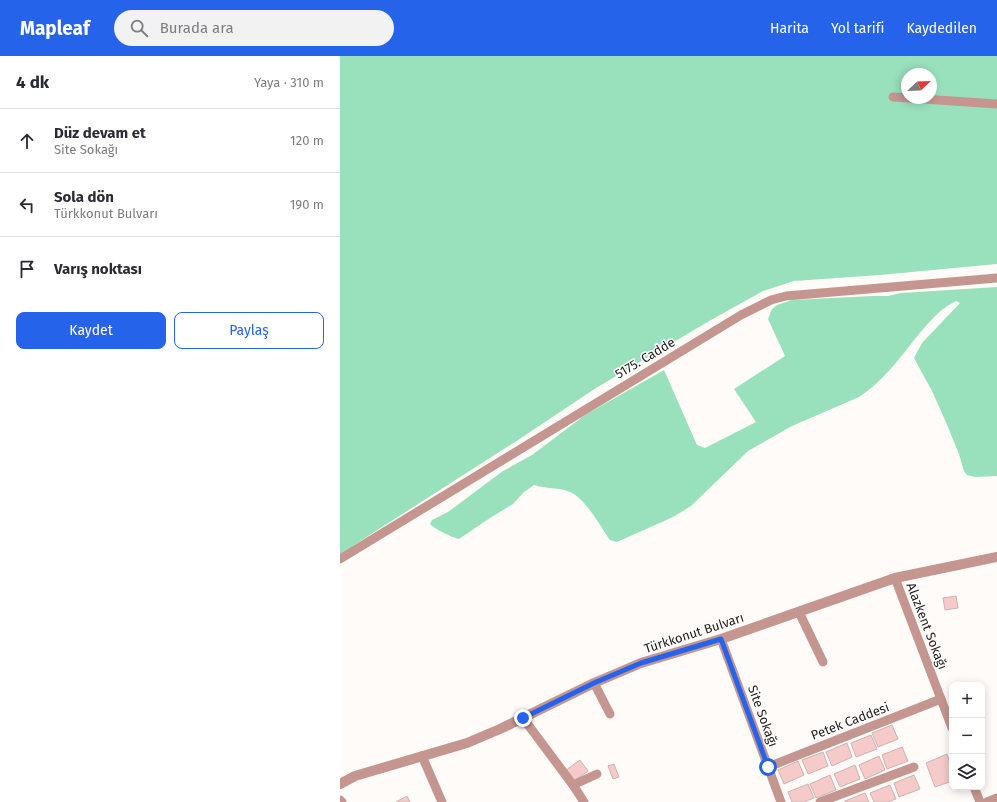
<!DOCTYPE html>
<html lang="tr">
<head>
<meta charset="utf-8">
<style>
  :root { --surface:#fff; --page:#f2f2f3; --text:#2b2b33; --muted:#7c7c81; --line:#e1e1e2; --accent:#2563eb }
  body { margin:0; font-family:"Fira Sans",sans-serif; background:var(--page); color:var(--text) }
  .controls { position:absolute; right:12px; bottom:12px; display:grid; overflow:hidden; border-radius:8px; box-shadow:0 2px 10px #0003 }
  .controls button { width:36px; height:36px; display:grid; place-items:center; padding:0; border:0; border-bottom:1px solid var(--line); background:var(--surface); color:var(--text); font:20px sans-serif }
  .compass { position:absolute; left:561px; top:12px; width:36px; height:36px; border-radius:50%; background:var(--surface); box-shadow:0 2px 10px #0003; rotate:67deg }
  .stop { position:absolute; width:12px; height:12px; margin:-9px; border:3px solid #2563eb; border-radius:50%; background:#fff }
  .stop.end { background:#2563eb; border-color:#fff; box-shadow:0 1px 4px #0008 }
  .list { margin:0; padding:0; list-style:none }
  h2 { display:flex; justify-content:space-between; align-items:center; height:52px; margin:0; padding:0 16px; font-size:17px }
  h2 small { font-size:13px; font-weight:400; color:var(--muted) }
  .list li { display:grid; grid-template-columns:26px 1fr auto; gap:12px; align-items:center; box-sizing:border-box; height:64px; padding:0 16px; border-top:1px solid var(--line) }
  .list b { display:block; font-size:15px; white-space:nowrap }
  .list p { margin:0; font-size:13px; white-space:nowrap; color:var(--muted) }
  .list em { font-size:13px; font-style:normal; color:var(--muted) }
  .actions { display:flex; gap:8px; padding:12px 16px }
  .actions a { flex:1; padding:9px 0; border:1px solid var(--accent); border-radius:8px; text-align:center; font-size:14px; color:var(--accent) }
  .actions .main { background:var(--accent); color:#fff }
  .icon { flex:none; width:22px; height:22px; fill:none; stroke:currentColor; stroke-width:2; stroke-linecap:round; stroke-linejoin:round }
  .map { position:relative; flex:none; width:657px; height:746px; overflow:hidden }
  header { display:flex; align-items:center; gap:24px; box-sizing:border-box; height:56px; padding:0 20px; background:var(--accent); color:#fff }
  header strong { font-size:19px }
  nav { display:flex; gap:22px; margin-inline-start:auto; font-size:14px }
  .search { width:280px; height:36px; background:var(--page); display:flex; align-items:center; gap:10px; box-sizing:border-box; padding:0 14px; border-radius:22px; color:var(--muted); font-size:15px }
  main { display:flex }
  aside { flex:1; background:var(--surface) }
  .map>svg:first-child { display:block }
  .green { fill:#99e1bd; fill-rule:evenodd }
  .building { fill:#f6cac8; stroke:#cab4b3 }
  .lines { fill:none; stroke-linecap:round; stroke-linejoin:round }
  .minor { stroke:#c59690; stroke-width:9 }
  .tertiary { stroke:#c59690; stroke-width:10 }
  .route { stroke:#2563eb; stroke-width:5 }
  .labels { text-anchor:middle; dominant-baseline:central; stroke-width:3; stroke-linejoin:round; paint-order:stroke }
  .street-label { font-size:13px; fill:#221c18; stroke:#fff }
</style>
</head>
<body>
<header>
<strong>Mapleaf</strong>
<div class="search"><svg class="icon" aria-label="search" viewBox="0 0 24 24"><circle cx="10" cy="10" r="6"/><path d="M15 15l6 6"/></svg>Burada ara</div>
<nav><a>Harita</a><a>Yol tarifi</a><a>Kaydedilen</a></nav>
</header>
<main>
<aside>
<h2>4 dk<small>Yaya · 310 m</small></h2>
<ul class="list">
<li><svg class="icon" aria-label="ahead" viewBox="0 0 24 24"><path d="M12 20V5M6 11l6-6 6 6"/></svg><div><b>Düz devam et</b><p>Site Sokağı</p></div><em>120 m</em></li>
<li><svg class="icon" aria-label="left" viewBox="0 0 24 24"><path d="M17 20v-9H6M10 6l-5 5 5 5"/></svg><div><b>Sola dön</b><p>Türkkonut Bulvarı</p></div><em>190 m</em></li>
<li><svg class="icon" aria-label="arrive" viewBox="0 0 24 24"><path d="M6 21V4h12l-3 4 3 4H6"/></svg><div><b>Varış noktası</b></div></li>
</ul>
<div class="actions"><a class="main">Kaydet</a><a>Paylaş</a></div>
</aside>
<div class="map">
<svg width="657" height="746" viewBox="0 0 657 746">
  <rect width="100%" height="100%" fill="#fefbf8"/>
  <g class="green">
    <path d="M0 0H657V208L540 219 454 225 423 235 371 264 256 332 178 384 0 498ZM567 18H591V42H567Z"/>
    <path d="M657 231V420L635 421 627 419 624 415 619 398 605 364 592 335 574 302 582 287 620 247 616 245C601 252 590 265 579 278 561 300 544 325 519 341L452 370 408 395 351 450 333 461 277 486 270 484C260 470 246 443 230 436 219 431 206 433 194 429L184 436 173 448 150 462 119 483C113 482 93 472 90 468L92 464 108 456 163 415 192 399 245 359 324 314 357 389 365 392 416 366 394 333 445 300 428 263 432 253 437 249 452 244 533 240H548L561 237Z"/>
  </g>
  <g class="building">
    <polygon points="616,540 618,552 605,554 603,542"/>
    <polygon points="552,669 558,683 538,691 532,677"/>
    <polygon points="531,679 537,693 516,701 511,687"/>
    <polygon points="507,687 512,701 492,710 486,696"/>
    <polygon points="562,691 568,705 547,713 542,699"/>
    <polygon points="483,696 488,710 468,718 462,704"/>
    <polygon points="607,698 612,714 612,725 595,731 586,707"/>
    <polygon points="539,700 545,714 525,723 519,709"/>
    <polygon points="240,704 248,715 234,725 226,714"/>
    <polygon points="458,705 464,719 444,728 438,714"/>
    <polygon points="274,708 279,721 273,723 268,710"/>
    <polygon points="515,709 520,723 500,731 494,718"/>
    <polygon points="490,719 496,734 476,742 470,728"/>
    <polygon points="574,719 580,733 559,741 554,727"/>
    <polygon points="468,728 474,742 464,746 452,746 448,736"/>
    <polygon points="550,729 556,743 548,746 534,746 530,737"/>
    <polygon points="525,737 529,746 505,746 505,745"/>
    <polygon points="67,740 70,746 56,746"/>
  </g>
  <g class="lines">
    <g class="minor">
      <polyline points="553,41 657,48"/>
      <polyline points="0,503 401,259 431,244 446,240 657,222"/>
      <polyline points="555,522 612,672"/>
      <polyline points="459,556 483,606"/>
      <polyline points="381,583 441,746"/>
      <polyline points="254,627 270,658"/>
      <polyline points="183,662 233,729 257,718"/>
      <polyline points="82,700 102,746"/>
      <polyline points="428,711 601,643"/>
      <polyline points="233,729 244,746"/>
      <polyline points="634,731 640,746"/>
      <polyline points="0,744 2,746"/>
      <polyline points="480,746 574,711"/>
      <polyline points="647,746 657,742"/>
    </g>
    <polyline class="tertiary" points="0,728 15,720 127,687 160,673 254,627 301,607 381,583 555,522 657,501"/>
  </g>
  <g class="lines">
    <polyline class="route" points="183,662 254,627 301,607 381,583 428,711"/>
  </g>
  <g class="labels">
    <g class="street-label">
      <text transform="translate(305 302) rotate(-31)">5175. Cadde</text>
      <text transform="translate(587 570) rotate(69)">Alazkent Sokağı</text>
      <text transform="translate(354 577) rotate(-18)">Türkkonut Bulvarı</text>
      <text transform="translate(423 660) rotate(70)">Site Sokağı</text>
      <text transform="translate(510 665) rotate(-21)">Petek Caddesi</text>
    </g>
  </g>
</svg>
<div class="controls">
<button>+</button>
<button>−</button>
<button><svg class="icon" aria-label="layers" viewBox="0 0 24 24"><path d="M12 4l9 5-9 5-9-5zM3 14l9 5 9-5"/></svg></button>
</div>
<svg class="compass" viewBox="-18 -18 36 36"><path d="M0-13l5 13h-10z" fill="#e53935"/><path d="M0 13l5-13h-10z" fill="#7c7c81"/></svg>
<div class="stop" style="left:428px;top:711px"></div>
<div class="stop end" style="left:183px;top:662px"></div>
</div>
</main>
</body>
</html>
